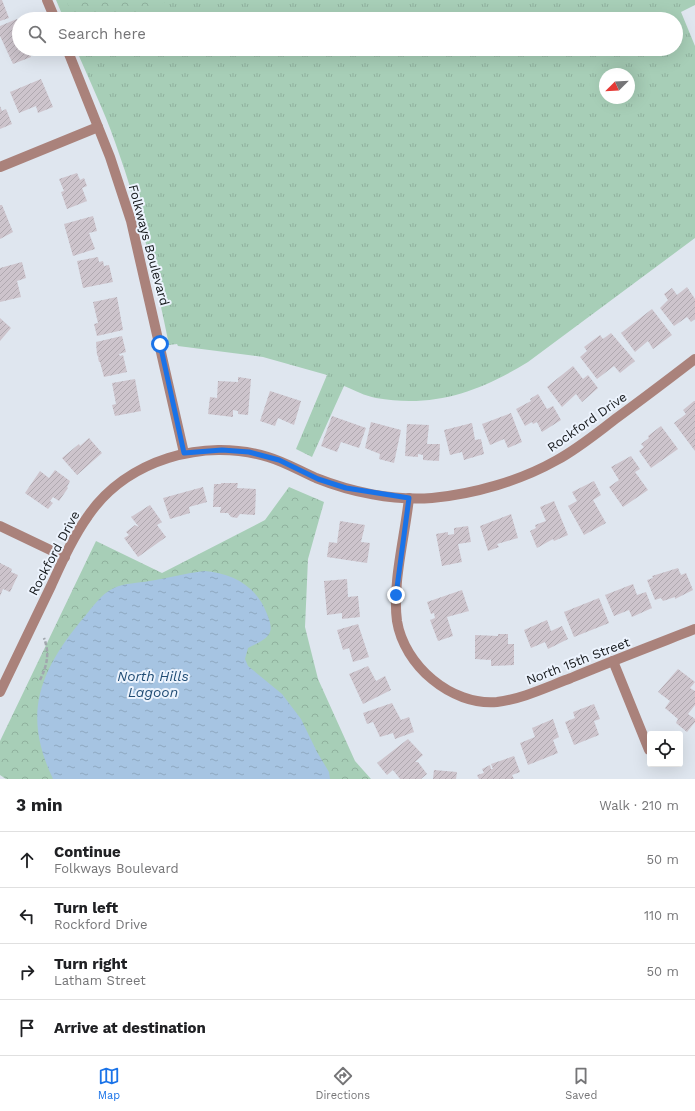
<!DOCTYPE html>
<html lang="en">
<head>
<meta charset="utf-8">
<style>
  :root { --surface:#fff; --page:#f6f6f6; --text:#202124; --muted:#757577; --line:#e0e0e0; --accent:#1a73e8 }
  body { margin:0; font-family:"Work Sans",sans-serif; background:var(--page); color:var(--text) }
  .controls { position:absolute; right:12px; bottom:12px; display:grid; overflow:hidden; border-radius:4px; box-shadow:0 4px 16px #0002 }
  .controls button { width:36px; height:36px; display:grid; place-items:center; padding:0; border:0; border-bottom:1px solid var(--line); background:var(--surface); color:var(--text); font:20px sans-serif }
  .compass { position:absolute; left:599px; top:68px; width:36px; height:36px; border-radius:50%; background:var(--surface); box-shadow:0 4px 16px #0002; rotate:246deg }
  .stop { position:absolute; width:12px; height:12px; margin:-9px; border:3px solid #1a73e8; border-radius:50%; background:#fff }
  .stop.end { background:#1a73e8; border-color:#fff; box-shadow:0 1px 4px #0008 }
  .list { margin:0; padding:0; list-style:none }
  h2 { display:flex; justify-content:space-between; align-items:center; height:52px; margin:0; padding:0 16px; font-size:17px }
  h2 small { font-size:13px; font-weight:400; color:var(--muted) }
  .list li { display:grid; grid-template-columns:26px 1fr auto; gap:12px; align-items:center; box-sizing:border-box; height:56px; padding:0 16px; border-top:1px solid var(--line) }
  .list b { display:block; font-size:15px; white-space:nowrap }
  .list p { margin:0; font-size:13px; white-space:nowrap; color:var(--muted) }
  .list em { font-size:13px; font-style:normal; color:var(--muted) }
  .icon { flex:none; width:22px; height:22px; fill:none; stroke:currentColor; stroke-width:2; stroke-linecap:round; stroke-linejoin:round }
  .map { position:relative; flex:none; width:695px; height:779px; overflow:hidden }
  .search { position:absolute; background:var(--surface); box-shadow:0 4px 16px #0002; left:12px; right:12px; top:12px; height:44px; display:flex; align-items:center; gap:10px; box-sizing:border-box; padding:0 14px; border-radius:22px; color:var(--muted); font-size:15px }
  .sheet { height:276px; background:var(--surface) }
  nav { display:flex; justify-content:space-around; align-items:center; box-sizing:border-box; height:56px; border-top:1px solid var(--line); background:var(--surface); font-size:11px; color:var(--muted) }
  nav a { display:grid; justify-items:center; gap:2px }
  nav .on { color:var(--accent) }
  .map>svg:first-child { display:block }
  .grass { fill:url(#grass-tufts); fill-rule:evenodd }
  .forest { fill:url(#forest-crowns) }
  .water { fill:url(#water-ripples) }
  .building { fill:url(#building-hatch) }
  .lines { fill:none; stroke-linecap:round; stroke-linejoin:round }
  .path { stroke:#a0a6ad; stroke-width:2.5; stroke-dasharray:4 2; stroke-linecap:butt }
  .street { stroke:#aa827b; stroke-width:10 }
  .route { stroke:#1a73e8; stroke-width:5 }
  .labels { text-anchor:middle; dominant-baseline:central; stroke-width:4; stroke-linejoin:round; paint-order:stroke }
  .street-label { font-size:13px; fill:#14171a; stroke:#ecf3fd }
  .water-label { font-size:14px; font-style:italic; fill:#204c74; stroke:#ecf3fd }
</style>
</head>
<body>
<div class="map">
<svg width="695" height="779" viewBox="0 0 695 779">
  <defs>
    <pattern id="grass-tufts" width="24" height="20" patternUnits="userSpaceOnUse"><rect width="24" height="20" fill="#a7ceb7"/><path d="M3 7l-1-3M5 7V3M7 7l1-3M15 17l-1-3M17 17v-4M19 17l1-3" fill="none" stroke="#8fb09d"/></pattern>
    <pattern id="forest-crowns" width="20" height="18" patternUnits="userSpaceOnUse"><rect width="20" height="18" fill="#a7ceb7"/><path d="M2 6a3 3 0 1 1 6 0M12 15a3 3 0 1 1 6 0" fill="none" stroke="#8fb09d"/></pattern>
    <pattern id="water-ripples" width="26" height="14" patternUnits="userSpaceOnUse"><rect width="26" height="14" fill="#a6c4e2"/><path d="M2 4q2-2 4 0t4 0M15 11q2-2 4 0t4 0" fill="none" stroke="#8ea8c1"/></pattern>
    <pattern id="building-hatch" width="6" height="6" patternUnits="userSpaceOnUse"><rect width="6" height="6" fill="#cdc4cc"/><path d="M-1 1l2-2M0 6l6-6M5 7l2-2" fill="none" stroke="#afa8af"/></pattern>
  </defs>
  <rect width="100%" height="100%" fill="#dfe6ef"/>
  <path class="grass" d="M56 0H695V5L681 12 695 46V238L528 362C479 392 434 408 376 398 365 396 354 390 344 386L312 457 296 449 327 375 263 357 178 346 177 344 169 345C155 276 139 208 115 142 104 110 89 80 76 49H676V19H64ZM605 74H629V98H605Z"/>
  <g class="forest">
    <polygon points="66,0 170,0 125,19 74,19"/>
    <polygon points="289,487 324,502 308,559 305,627 318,679 355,761 371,779 6,779 0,775 0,741 96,541 162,573 265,520"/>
  </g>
  <path class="water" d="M204 571C232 573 257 586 267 614 269 619 272 626 270 632 267 640 255 644 248 648L245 659 248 666 282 694 301 719 317 752 329 772 330 779H53C23 716 38 674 80 622 90 611 100 594 114 588 125 583 138 583 150 581 168 578 186 573 204 571Z"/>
  <g class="building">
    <polygon points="0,0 2,0 9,18 0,21"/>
    <polygon points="17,19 19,23 19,49 28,49 31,57 13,64 0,36 0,26"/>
    <polygon points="41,79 53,107 38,113 36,106 19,113 10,92"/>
    <polygon points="0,106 2,111 6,109 12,124 0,129"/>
    <polygon points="77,173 80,180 84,178 87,186 82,188 87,201 67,209 61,192 64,191 59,179"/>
    <polygon points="0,205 2,205 13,232 0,239"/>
    <polygon points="93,216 97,231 89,233 95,249 73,256 64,224"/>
    <polygon points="98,257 99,262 103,261 104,266 109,265 113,282 83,288 77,261"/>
    <polygon points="22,262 26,278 17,281 21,297 0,302 0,268"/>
    <polygon points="687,287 695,299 695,319 691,322 687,317 674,326 660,308 668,300 664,294 672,288 677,295"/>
    <polygon points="117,297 123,330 97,336 94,324 98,323 93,302"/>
    <polygon points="652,309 672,335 653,349 648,341 635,352 621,333"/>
    <polygon points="0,318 11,328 0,341"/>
    <polygon points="611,333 635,361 620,373 614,366 597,379 580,357 587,351 584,347 600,335 603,339"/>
    <polygon points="122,336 126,352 119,354 120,356 123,355 127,372 104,377 100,362 99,362 98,358 99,358 97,355 96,342"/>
    <polygon points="573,366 583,379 588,375 598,388 582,402 576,394 562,407 547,387"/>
    <polygon points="238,377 251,379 248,415 238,414 238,411 233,410 233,417 208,414 210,397 217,398 218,381 238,382"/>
    <polygon points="135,379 141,411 115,416 112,405 116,404 112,383"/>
    <polygon points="270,391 301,401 294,425 278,418 275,426 260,421"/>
    <polygon points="538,394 547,409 553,406 561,420 542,432 537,422 533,424 532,422 525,426 516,409 531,401 530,399"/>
    <polygon points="694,401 695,401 695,451 674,423 686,414 683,410"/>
    <polygon points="511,413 522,442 508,448 504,439 490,445 482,424"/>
    <polygon points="332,416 366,428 359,448 341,442 337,452 321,446"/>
    <polygon points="371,422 401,430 394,463 379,459 380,454 365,448"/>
    <polygon points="472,423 475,440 481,439 484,454 464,460 462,452 450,455 444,430"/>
    <polygon points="407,424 429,425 427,444 440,444 439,461 423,460 423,455 418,454 418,457 405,456"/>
    <polygon points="661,426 678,449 651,468 639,451 644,447 641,444 649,438 648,436"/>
    <polygon points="89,438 102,453 77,475 62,458 79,444 80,446"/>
    <polygon points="631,456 640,469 635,472 648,490 623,507 609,487 619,480 611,467"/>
    <polygon points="55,470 70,481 67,487 68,488 59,501 53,497 50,501 53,503 48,509 25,493 40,471 49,478"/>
    <polygon points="594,481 601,495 593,500 606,523 584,535 568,506 577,501 572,492"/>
    <polygon points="221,483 238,483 237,488 256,489 255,515 240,514 237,518 231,517 228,513 220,513 221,507 213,507 214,484 221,484"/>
    <polygon points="203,487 207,502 189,507 190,513 170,519 163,498"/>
    <polygon points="554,501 568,535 554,541 553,539 537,548 530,531 536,528 535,525 546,521 540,507"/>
    <polygon points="150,505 162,522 157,525 166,537 138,557 124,538 129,535 126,532 135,525 139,527 131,517"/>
    <polygon points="511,514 518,538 497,544 499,547 488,551 480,526"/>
    <polygon points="340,521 365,525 361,542 370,543 367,563 327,557 329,542 337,543"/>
    <polygon points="468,526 471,542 458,544 462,562 442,566 436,534 448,532 448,535 454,534 454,528"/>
    <polygon points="0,563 12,569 11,572 18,575 10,592 3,589 0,596"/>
    <polygon points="678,568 681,575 686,573 693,590 675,599 675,597 663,601 661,598 655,600 647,580 653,578 652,576"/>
    <polygon points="347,579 348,597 358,596 360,617 342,619 342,613 327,615 324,581"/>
    <polygon points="633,584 637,595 646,592 652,608 632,617 629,610 614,616 605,595"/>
    <polygon points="462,590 469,611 447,617 453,636 438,641 430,620 435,618 434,613 431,614 427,602"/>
    <polygon points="599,598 609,623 574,637 564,612"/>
    <polygon points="547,620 551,631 562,626 568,639 548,649 545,642 531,648 524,630"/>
    <polygon points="358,624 369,657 353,662 349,648 343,650 337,630"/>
    <polygon points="498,634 508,634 508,644 514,644 514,665 491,666 491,659 490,660 475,659 475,635 498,636"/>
    <polygon points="368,666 376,681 385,676 391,690 363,704 349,674"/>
    <polygon points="678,669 695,682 690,688 695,691 695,705 688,714 695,719 695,722 687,732 676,723 678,719 665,708 670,701 658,692"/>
    <polygon points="392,703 401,720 409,717 414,732 395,739 393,733 380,737 373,722 367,724 363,713"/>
    <polygon points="594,704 600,719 594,721 599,735 574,745 565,722 575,718 573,712"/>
    <polygon points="553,719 559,737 553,740 558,753 528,765 520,743 535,737 532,728"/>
    <polygon points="408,739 423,755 415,762 418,762 427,774 421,779 400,779 393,770 387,775 377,763"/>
    <polygon points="514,756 520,772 512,775 514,779 479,779 477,775 484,773 482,769 490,765 491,769 493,769 491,764"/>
    <polygon points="434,770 457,772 456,779 433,779"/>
  </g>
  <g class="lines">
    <path class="path" d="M40 680C47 665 50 654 44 638"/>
    <g class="street">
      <polyline points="47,0 55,19"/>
      <polyline points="67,49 110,157 131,221 184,453"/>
      <polyline points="0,167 98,127"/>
      <path d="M409 498C405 536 392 584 397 621 404 665 451 706 497 702 522 699 547 687 571 678 612 661 654 645 695 629"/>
      <polyline points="0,526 65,557"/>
      <polyline points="613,661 649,750"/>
      <path d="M0 692C17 657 34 621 51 586 62 562 73 537 88 516 126 460 204 437 268 457 285 462 300 471 316 478 351 492 393 501 432 498 474 494 520 481 557 460 579 448 598 432 618 417 644 398 669 379 695 359"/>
    </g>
  </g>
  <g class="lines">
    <polyline class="route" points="160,344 184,453 222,450 249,452 279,460 318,479 346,488 409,498 396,595"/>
  </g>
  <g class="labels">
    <g class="street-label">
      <text transform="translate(149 245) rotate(75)">Folkways Boulevard</text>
      <text transform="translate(587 422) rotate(-35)">Rockford Drive</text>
      <text transform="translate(54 553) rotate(-62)">Rockford Drive</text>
      <text transform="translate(578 661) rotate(-21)">North 15th Street</text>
    </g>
    <g class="water-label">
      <text x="153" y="676">North Hills<tspan x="153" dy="16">Lagoon</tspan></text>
    </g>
  </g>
</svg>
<div class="controls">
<button><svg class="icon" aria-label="locate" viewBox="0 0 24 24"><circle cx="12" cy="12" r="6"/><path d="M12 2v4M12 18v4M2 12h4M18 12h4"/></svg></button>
</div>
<svg class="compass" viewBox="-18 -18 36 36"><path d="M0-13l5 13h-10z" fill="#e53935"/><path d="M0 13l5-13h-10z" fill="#757577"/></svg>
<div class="stop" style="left:160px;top:344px"></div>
<div class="stop end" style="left:396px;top:595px"></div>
<div class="search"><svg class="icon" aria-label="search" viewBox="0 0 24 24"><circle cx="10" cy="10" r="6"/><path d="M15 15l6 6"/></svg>Search here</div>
</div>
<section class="sheet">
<h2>3 min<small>Walk · 210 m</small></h2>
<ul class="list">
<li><svg class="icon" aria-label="ahead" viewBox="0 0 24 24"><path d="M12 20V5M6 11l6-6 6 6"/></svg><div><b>Continue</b><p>Folkways Boulevard</p></div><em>50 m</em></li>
<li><svg class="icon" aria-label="left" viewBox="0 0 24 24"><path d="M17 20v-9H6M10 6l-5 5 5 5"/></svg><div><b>Turn left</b><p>Rockford Drive</p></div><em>110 m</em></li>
<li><svg class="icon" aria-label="right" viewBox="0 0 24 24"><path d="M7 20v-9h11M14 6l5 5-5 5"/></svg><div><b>Turn right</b><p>Latham Street</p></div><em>50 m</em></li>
<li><svg class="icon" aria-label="arrive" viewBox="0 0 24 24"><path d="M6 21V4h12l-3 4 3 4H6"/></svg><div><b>Arrive at destination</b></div></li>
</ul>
</section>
<nav>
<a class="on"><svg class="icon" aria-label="map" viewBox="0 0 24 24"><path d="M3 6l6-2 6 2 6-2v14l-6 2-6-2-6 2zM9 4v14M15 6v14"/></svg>Map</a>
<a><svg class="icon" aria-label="directions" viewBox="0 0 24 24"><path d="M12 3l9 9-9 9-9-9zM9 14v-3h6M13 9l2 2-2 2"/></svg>Directions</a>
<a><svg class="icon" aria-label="saved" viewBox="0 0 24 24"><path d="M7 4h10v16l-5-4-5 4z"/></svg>Saved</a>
</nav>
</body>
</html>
